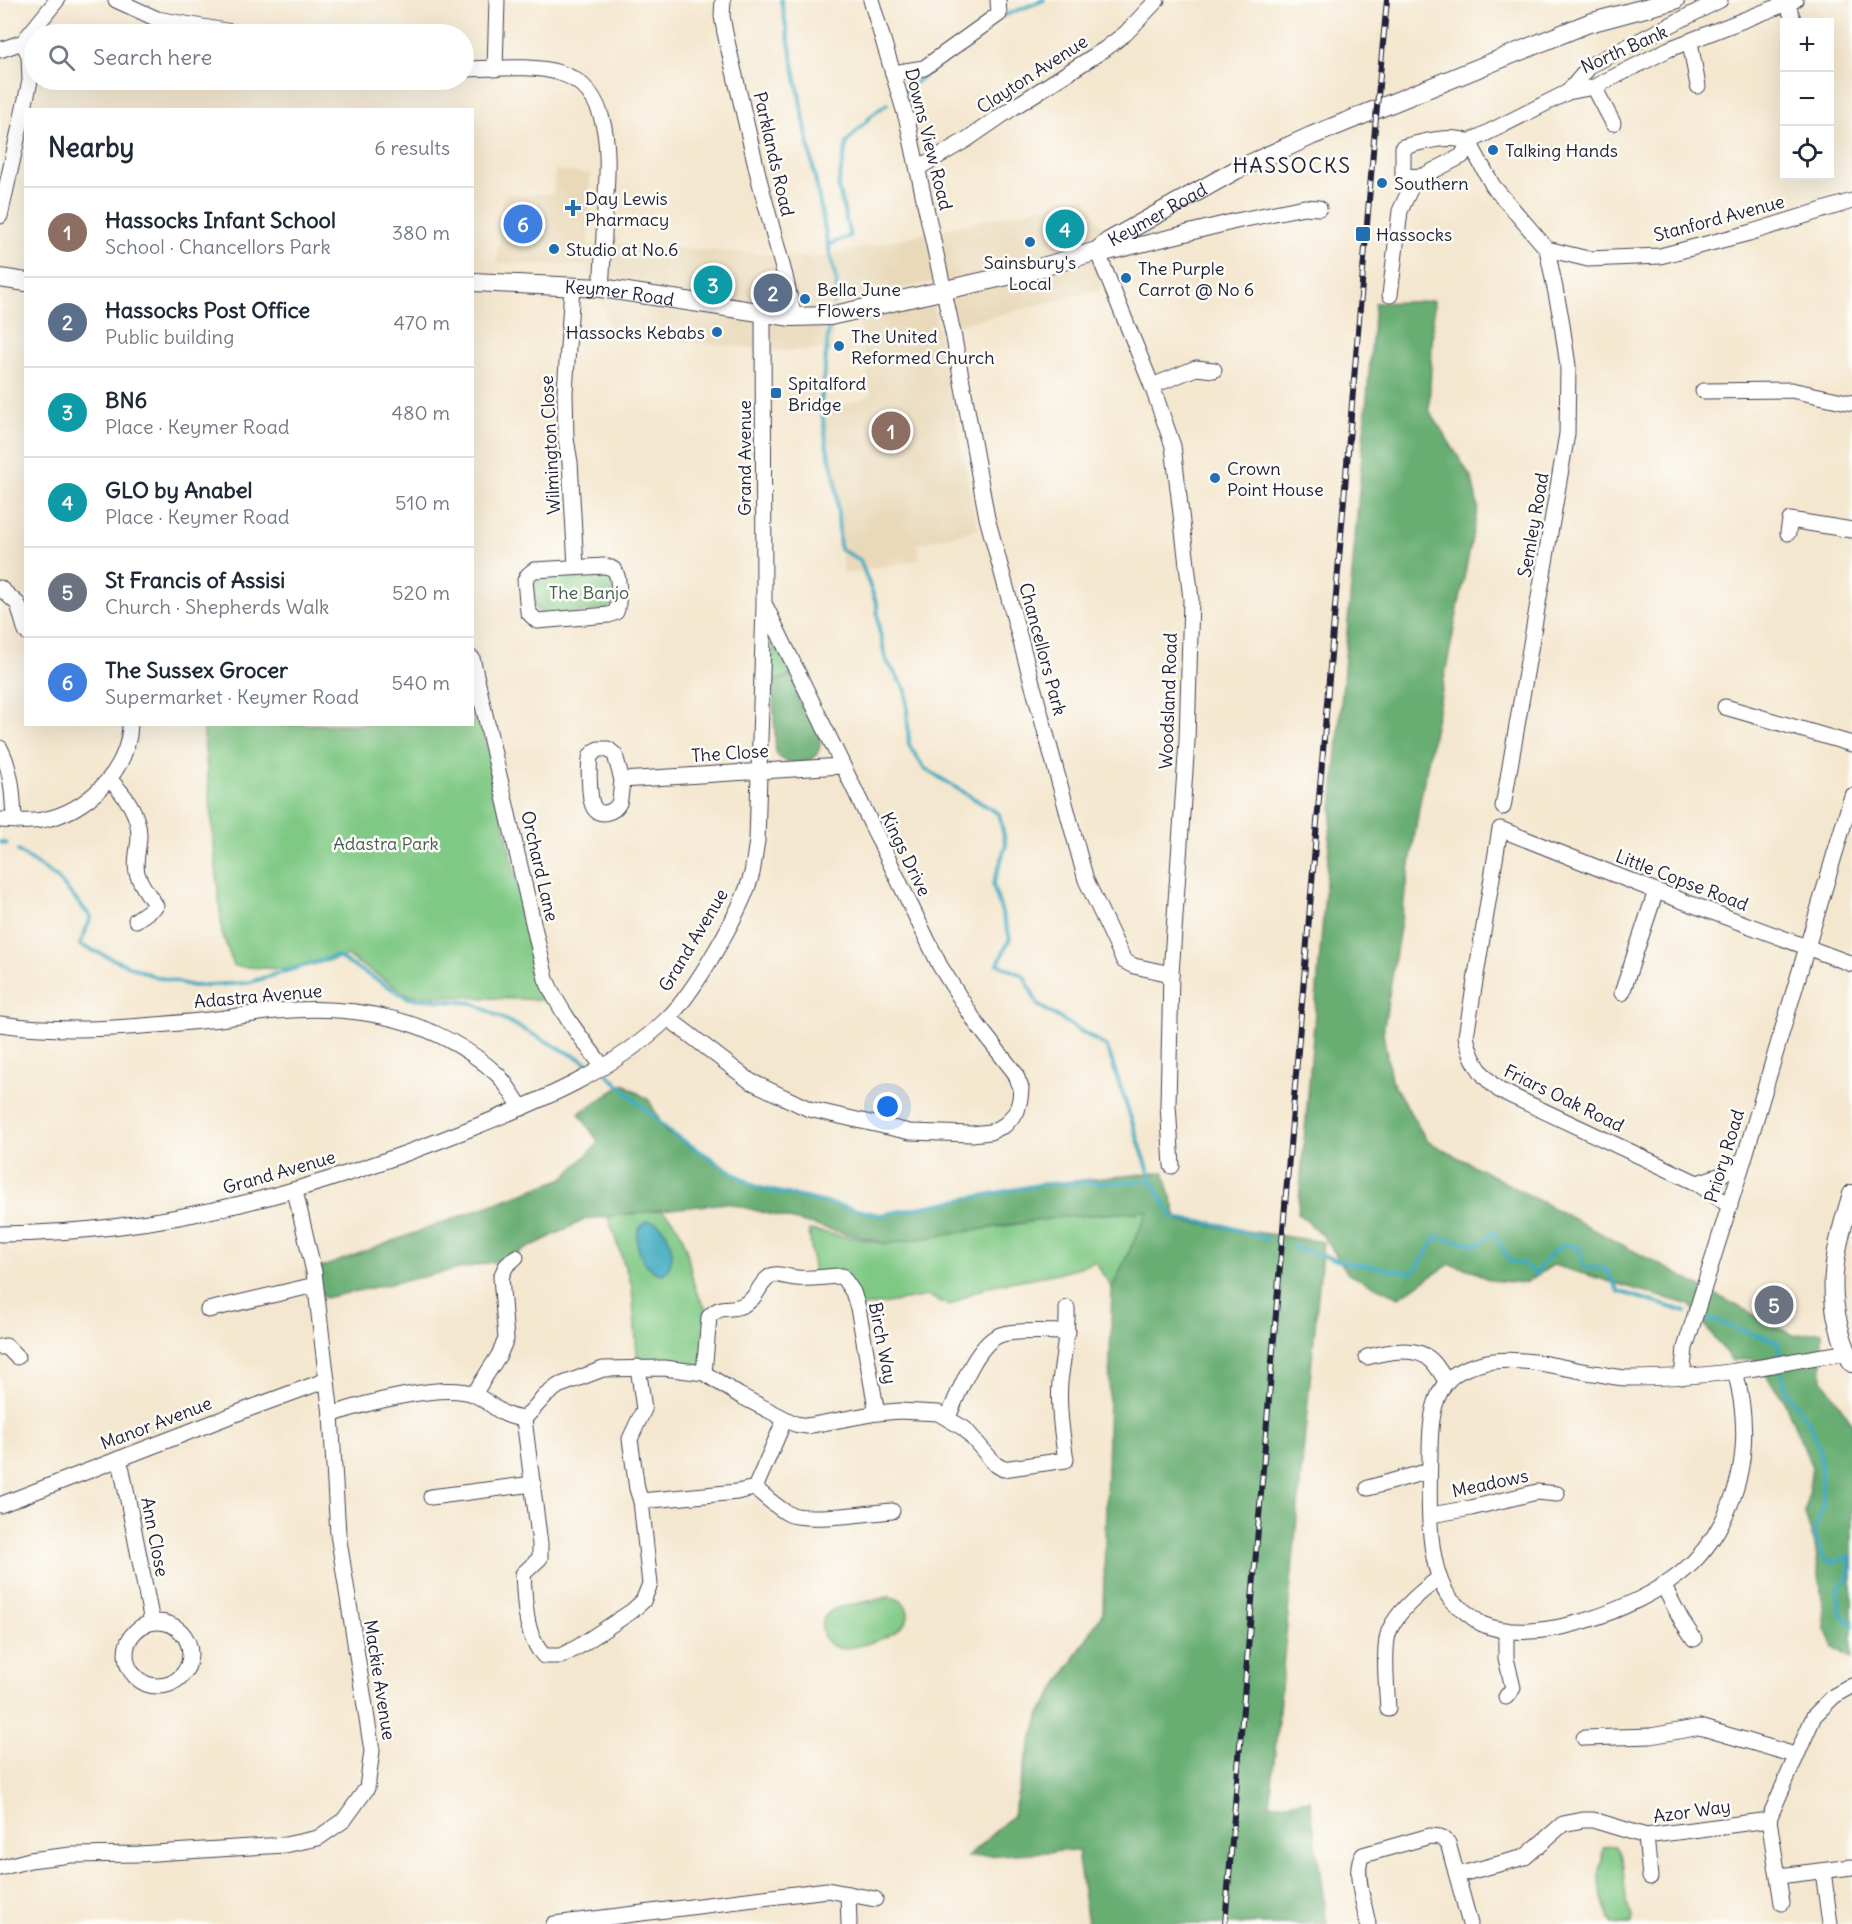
<!DOCTYPE html>
<html lang="en">
<head>
<meta charset="utf-8">
<style>
  :root { --surface:#fff; --page:#f6f6f7; --text:#1f2937; --muted:#747a83; --line:#e0e1e3; --accent:#1f6fb2 }
  body { margin:0; font-family:Delius,sans-serif; background:var(--page); color:var(--text) }
  .controls { position:absolute; right:18px; top:18px; display:grid; overflow:hidden; border-radius:0px; box-shadow:0 6px 24px #0002 }
  .controls button { width:54px; height:54px; display:grid; place-items:center; padding:0; border:0; border-bottom:2px solid var(--line); background:var(--surface); color:var(--text); font:30px sans-serif }
  .you { position:absolute; left:888px; top:1107px; width:21px; height:21px; margin:-15px; border:4px solid #fff; border-radius:50%; background:#1a73e8; box-shadow:0 0 0 9px #1a73e833 }
  .badge { display:grid; place-items:center; width:39px; height:39px; border-radius:50%; background:var(--accent); color:#fff; font-size:20px; font-weight:700 }
  .pin { position:absolute; translate:-50% -50%; border:3px solid #fff; box-shadow:0 2px 6px #0006 }
  .list { margin:0; padding:0; list-style:none }
  h2 { display:flex; justify-content:space-between; align-items:center; height:78px; margin:0; padding:0 24px; font-size:26px }
  h2 small { font-size:20px; font-weight:400; color:var(--muted) }
  .list li { display:grid; grid-template-columns:39px 1fr auto; gap:18px; align-items:center; box-sizing:border-box; height:90px; padding:0 24px; border-top:2px solid var(--line) }
  .list b { display:block; font-size:22px; white-space:nowrap }
  .list p { margin:0; font-size:20px; white-space:nowrap; color:var(--muted) }
  .list em { font-size:20px; font-style:normal; color:var(--muted) }
  .icon { flex:none; width:33px; height:33px; fill:none; stroke:currentColor; stroke-width:2; stroke-linecap:round; stroke-linejoin:round }
  .map { position:relative; flex:none; width:1852px; height:1924px; overflow:hidden }
  .search { position:absolute; background:var(--surface); box-shadow:0 6px 24px #0002; left:24px; top:24px; width:450px; height:66px; display:flex; align-items:center; gap:15px; box-sizing:border-box; padding:0 21px; border-radius:33px; color:var(--muted); font-size:22px }
  .panel { position:absolute; background:var(--surface); box-shadow:0 6px 24px #0002; left:24px; top:108px; width:450px; height:618px; border-radius:0px }
  .map>svg:first-child { display:block }
  .built { fill:#e9d9ba }
  .green { fill:#80c985; stroke:#517660; stroke-width:1.5 }
  .forest { fill:#68ad72; stroke:#456856; stroke-width:1.5 }
  .water { fill:#41abc1; stroke:#32667e; stroke-width:1.5 }
  .lines { fill:none; stroke-linecap:round; stroke-linejoin:round }
  .stream { stroke:#41abc1; stroke-width:4 }
  .minor-casing { stroke:#424051; stroke-width:17 }
  .major-casing { stroke:#424051; stroke-width:20 }
  .minor { stroke:#fff; stroke-width:15 }
  .major { stroke:#fff; stroke-width:18 }
  .rail-casing { stroke:#22223b; stroke-width:6 }
  .rail { stroke:#fdfcf7; stroke-width:4; stroke-dasharray:11; stroke-linecap:butt }
  .poi-dot { fill:#1f6fb2; stroke:#fdfcf7; stroke-width:2 }
  .labels { text-anchor:middle; dominant-baseline:central; stroke-width:5; stroke-linejoin:round; paint-order:stroke }
  .street-label { font-size:18px; fill:#22223b; stroke:#fdfcf7 }
  .poi-label { font-size:18px; fill:#22223b; stroke:#fdfcf7; text-anchor:start }
  .park-label { font-size:18px; fill:#435c55; stroke:#fdfcf7 }
  .quarter-label { font-size:21px; letter-spacing:1.5px; fill:#22223b; stroke:#fdfcf7 }
</style>
</head>
<body>
<div class="map">
<svg width="1852" height="1924" viewBox="0 0 1852 1924">
  <rect width="100%" height="100%" fill="#fdfcf7"/>
  <filter id="ink" filterUnits="userSpaceOnUse"><feTurbulence type="fractalNoise" baseFrequency=".0167" numOctaves="2"/><feDisplacementMap in="SourceGraphic" scale="12" xChannelSelector="R" yChannelSelector="G"/><feConvolveMatrix kernelMatrix="1 2 1 2 8 2 1 2 1" color-interpolation-filters="sRGB"/></filter>
  <filter id="wash" filterUnits="userSpaceOnUse"><feTurbulence type="fractalNoise" baseFrequency=".008" numOctaves="4" result="noise"/><feDisplacementMap in="SourceGraphic" scale="24" xChannelSelector="R" yChannelSelector="G"/><feGaussianBlur stdDeviation="1.35" result="paint"/><feColorMatrix in="noise" values="0 0 0 0 0 0 0 0 0 0 0 0 0 0 0 0 0 1.4 0 .05"/><feComposite in="paint" operator="in"/></filter>
  <g filter="url(#wash)">
    <rect width="100%" height="100%" fill="#f4e7cf"/>
    <g class="built">
      <polygon points="555,170 590,174 588,246 617,244 816,258 1086,197 1102,227 1100,290 957,325 946,279 840,302 832,349 781,351 612,334 587,266 497,263 504,194 553,194"/>
      <polygon points="932,302 978,529 917,544 920,559 844,574 823,414 871,395 858,317"/>
    </g>
    <g class="green">
      <path d="M608 573C614 584 616 599 609 609L545 616C532 610 533 599 532 586L543 575Z"/>
      <polygon points="773,637 791,675 772,682"/>
      <polygon points="473,682 543,1000 409,995 347,956 293,970 234,966 222,933 203,725 472,724"/>
      <path d="M661 1210C689 1229 686 1258 695 1288 698 1298 707 1307 709 1317 711 1330 705 1358 704 1373L638 1367 632 1287 608 1217Z"/>
      <polygon points="1148,1211 1112,1288 1095,1262 1064,1272 993,1285 970,1294 950,1306 928,1296 858,1308 848,1284 814,1278 809,1230 886,1244 1060,1217"/>
      <path d="M889 1597C899 1598 906 1602 908 1613 911 1635 850 1652 835 1647 827 1644 823 1637 822 1629 821 1618 827 1613 836 1608Z"/>
      <path d="M1611 1846H1616L1620 1851 1622 1857 1626 1902 1633 1916 1632 1924H1613C1604 1909 1598 1889 1599 1871 1600 1863 1604 1859 1602 1852L1604 1847Z"/>
    </g>
    <g class="forest">
      <polygon points="1434,301 1429,410 1472,479 1478,507 1420,802 1383,1033 1391,1080 1427,1141 1792,1335 1822,1332 1822,1379 1852,1423 1852,1659 1834,1647 1826,1629 1815,1545 1805,1514 1812,1467 1783,1398 1753,1358 1732,1361 1690,1305 1553,1265 1525,1283 1489,1280 1475,1271 1450,1264 1399,1297 1348,1274 1325,1238 1298,1213 1375,303"/>
      <path d="M791 675C798 691 816 720 819 736 823 749 815 762 801 763 791 764 783 762 776 754L772 682Z"/>
      <polygon points="624,1084 649,1100 666,1132 756,1186 880,1215 1043,1184 1164,1172 1178,1221 1323,1242 1270,1805 1310,1800 1327,1924 1088,1924 1078,1859 1079,1850 967,1857 1013,1815 1024,1766 1040,1714 1103,1612 1112,1288 1148,1211 1060,1217 886,1244 727,1203 661,1210 586,1219 506,1259 325,1298 306,1273 564,1178 599,1143 579,1113"/>
    </g>
    <path class="water" d="M648 1221C669 1220 681 1262 663 1274 642 1274 625 1230 648 1221Z"/>
    <g class="lines">
      <g class="stream">
        <polyline points="781,0 828,245"/>
        <polyline points="1003,16 1044,0"/>
        <polyline points="903,92 928,73"/>
        <polyline points="833,304 837,284 828,245 850,236 838,186 847,142 872,115 887,104"/>
        <polyline points="829,326 821,403 827,448 836,481 840,549 860,560 877,605 879,629 886,660 906,690 909,745 924,768 999,814 1006,845 993,885 1010,938 998,964 1024,976 1038,1005 1107,1047 1152,1181 1173,1218 1222,1225 1267,1239"/>
        <polyline points="0,842 7,844"/>
        <polyline points="18,851 57,878 91,917 80,945 153,976 193,986 247,983 336,956 408,998 473,1003 590,1064"/>
        <polyline points="608,1075 671,1133 756,1187 880,1215 1043,1184 1152,1181"/>
        <polyline points="1293,1247 1344,1262 1413,1273 1437,1237 1479,1245 1493,1232 1510,1261 1523,1264 1536,1274 1545,1260 1563,1245 1579,1247 1584,1267 1606,1269 1618,1291 1686,1312"/>
        <polyline points="1705,1318 1778,1342 1779,1361"/>
        <polyline points="1780,1368 1787,1392 1811,1426 1820,1450 1823,1504 1814,1533 1823,1559 1833,1563 1849,1556 1849,1577 1837,1591 1841,1612 1852,1626"/>
      </g>
    </g>
  </g>
  <g filter="url(#ink)">
    <g class="lines">
      <defs>
        <g id="minor">
          <polyline points="116,0 157,19 243,34"/>
          <polyline points="723,0 722,16 725,33 760,183 785,276 792,308 791,317"/>
          <polyline points="871,0 907,120 953,333 987,518 1086,880 1124,961 1134,966 1171,974"/>
          <polyline points="1787,3 1794,22"/>
          <polyline points="1690,42 1698,86"/>
          <polyline points="0,50 23,42 57,0"/>
          <path d="M464 69C493 69 532 64 560 73 616 90 608 164 605 210 604 236 603 262 601 288"/>
          <polyline points="495,69 497,0"/>
          <polyline points="893,73 924,68 999,14 998,0"/>
          <polyline points="1594,87 1613,123"/>
          <polyline points="1568,92 1594,87 1669,49 1795,0"/>
          <path d="M1469 142C1450 134 1422 142 1403 147V177L1423 176 1462 156 1469 142 1568 92 1591 65 1720 0"/>
          <polyline points="1469,142 1493,186 1547,249 1588,259 1660,256 1749,233 1852,201"/>
          <polyline points="918,168 966,140 1014,107 1105,49 1126,33 1157,0"/>
          <polyline points="0,216 30,81 29,56 23,42"/>
          <polyline points="1097,251 1152,386 1173,446 1191,599 1187,741 1171,974 1168,1105 1172,1166"/>
          <polyline points="1097,251 1106,253 1236,221 1304,207 1319,208"/>
          <polyline points="572,287 565,392 566,439 570,462 576,567"/>
          <polyline points="1390,295 1400,211 1412,185 1423,176"/>
          <polyline points="1152,386 1196,368 1214,370"/>
          <polyline points="1703,391 1791,390 1852,403"/>
          <polyline points="1788,533 1790,520 1852,530"/>
          <path d="M604 566C609 567 614 568 616 573 620 581 619 605 616 612L609 615 537 621 528 612 525 580 528 575 534 570Z"/>
          <polyline points="0,588 18,604 26,632"/>
          <path d="M472 658 546 979C560 1012 582 1039 603 1067"/>
          <polyline points="1725,707 1852,744"/>
          <path d="M0 748C12 771 13 795 14 820"/>
          <path d="M110 780C125 795 139 813 139 836 139 848 134 861 137 873 140 885 150 896 156 906L136 920"/>
          <path d="M622 780 615 755 608 749H598L591 755C588 763 589 798 593 806 598 818 614 813 619 803 621 797 621 787 622 780L841 766"/>
          <polyline points="1503,807 1567,434 1568,366 1561,318 1547,249"/>
          <path d="M0 820C14 820 28 823 42 820 86 812 129 771 130 724"/>
          <polyline points="1622,993 1656,891"/>
          <polyline points="668,1018 750,1081 809,1109 910,1132 972,1134 990,1132 1005,1125 1017,1111 1020,1099 1021,1088 1015,1073 976,1023 940,966 766,607"/>
          <path d="M0 1024C69 1034 140 1027 209 1020 232 1018 254 1013 277 1011 357 1004 437 1019 498 1075 507 1084 514 1098 522 1108"/>
          <polyline points="1697,1183 1721,1175 1744,1159"/>
          <path d="M1730 1206 1697 1183 1499 1090C1481 1076 1470 1058 1466 1036L1500 829 1656 891 1852 964"/>
          <path d="M0 1234C168 1233 317 1190 472 1128 540 1101 613 1071 667 1019 694 993 743 909 752 873 754 863 755 852 757 841L764 605 763 313"/>
          <polyline points="208,1310 315,1285"/>
          <polyline points="0,1347 6,1346 17,1357"/>
          <path d="M1367 1357C1387 1352 1416 1345 1432 1361 1438 1367 1442 1375 1446 1381"/>
          <polyline points="638,1367 644,1409 630,1439 637,1489 641,1501 737,1492 755,1488 785,1419"/>
          <path d="M1735 1371C1749 1422 1747 1475 1722 1522 1712 1542 1697 1560 1680 1574 1637 1608 1536 1648 1482 1624 1476 1621 1470 1615 1464 1611 1460 1607 1454 1604 1451 1600 1425 1567 1429 1494 1430 1454 1430 1423 1432 1380 1467 1368 1475 1365 1485 1362 1494 1361 1524 1357 1563 1368 1593 1373 1604 1374 1615 1378 1626 1378 1667 1378 1708 1376 1748 1369 1781 1364 1814 1356 1847 1353"/>
          <path d="M704 1373 709 1317C722 1303 729 1312 743 1305 758 1298 757 1287 768 1278 775 1272 782 1276 790 1277 806 1281 825 1276 842 1276L853 1292 858 1308 877 1413"/>
          <polyline points="1682,1377 1685,1348 1744,1159 1852,796"/>
          <polyline points="474,1394 499,1355 506,1339 501,1277 506,1266 516,1257"/>
          <path d="M331 1415C361 1404 447 1381 475 1395 496 1405 498 1416 524 1419L545 1396 558 1386 603 1369 664 1368 704 1373 739 1395 795 1424 807 1426 877 1413 899 1411 938 1413 965 1429 995 1464 1003 1469 1066 1460C1062 1434 1058 1408 1060 1382 1063 1357 1068 1334 1067 1308"/>
          <path d="M948 1417C958 1395 977 1340 1003 1334 1022 1330 1048 1332 1068 1332"/>
          <path d="M524 1419 540 1544V1558L523 1574C525 1601 524 1635 544 1656H561L578 1647 632 1611 643 1601 650 1584 641 1501"/>
          <polyline points="118,1459 122,1470 152,1622"/>
          <path d="M755 1488C766 1497 777 1508 789 1514 808 1522 870 1513 892 1511"/>
          <polyline points="1368,1488 1429,1471"/>
          <polyline points="431,1497 533,1484"/>
          <polyline points="0,1505 248,1409 327,1380"/>
          <polyline points="1431,1515 1471,1508 1537,1492 1557,1494"/>
          <polyline points="1663,1585 1682,1621 1694,1639"/>
          <circle cx="158" cy="1654" r="32"/>
          <polyline points="1506,1630 1506,1658 1513,1688 1506,1697"/>
          <path d="M1388 1709C1387 1690 1382 1645 1390 1629 1398 1611 1423 1590 1439 1578"/>
          <polyline points="1584,1738 1651,1736 1700,1727 1795,1755"/>
          <polyline points="1646,1836 1650,1877"/>
          <polyline points="0,1868 30,1860 71,1855 139,1854 285,1845 318,1838 344,1820 367,1788 372,1751 338,1534 331,1415 314,1272 295,1191"/>
          <polyline points="1823,1871 1830,1924"/>
          <polyline points="1457,1875 1525,1857 1563,1824 1583,1820 1593,1820 1646,1836 1769,1820"/>
          <polyline points="1779,1876 1852,1867"/>
          <polyline points="848,1894 849,1924"/>
          <polyline points="1782,1903 1769,1820 1771,1814 1814,1716 1834,1696 1852,1686"/>
          <polyline points="554,1924 827,1890 875,1899"/>
          <path d="M1368 1924C1365 1907 1352 1868 1363 1855L1430 1836 1440 1837 1448 1843 1470 1924"/>
        </g>
        <g id="major">
          <polyline points="0,278 26,282"/>
          <path id="s1" d="M472 282 601 288 791 317 830 316 1029 271 1097 251 1109 241 1236 170 1311 136 1589 23 1675 0"/>
          <path d="M1852 1194C1832 1256 1823 1301 1852 1363"/>
        </g>
      </defs>
      <use href="#minor" class="minor-casing"/>
      <use href="#major" class="major-casing"/>
      <use href="#minor" class="minor"/>
      <use href="#major" class="major"/>
      <defs>
        <polyline id="rail" points="1225,1924 1375,128 1387,0"/>
      </defs>
      <use href="#rail" class="rail-casing"/>
      <use href="#rail" class="rail"/>
    </g>
  </g>
  <g class="poi-dot">
    <circle cx="1493" cy="150" r="6"/>
    <circle cx="1382" cy="183" r="6"/>
    <path d="M570 199h6v6h6v6h-6v6h-6v-6h-6v-6h6z"/>
    <rect x="1355" y="226" width="16" height="16" rx="3"/>
    <circle cx="1030" cy="242" r="6"/>
    <circle cx="554" cy="249" r="6"/>
    <circle cx="1126" cy="278" r="6"/>
    <circle cx="805" cy="299" r="6"/>
    <circle cx="717" cy="332" r="6"/>
    <circle cx="839" cy="346" r="6"/>
    <rect x="770" y="387" width="12" height="12" rx="3"/>
    <circle cx="1215" cy="478" r="6"/>
  </g>
  <g class="labels">
    <g class="street-label">
      <text transform="translate(1624 49) rotate(-24)">North Bank</text>
      <text transform="translate(1032 74) rotate(-33)">Clayton Avenue</text>
      <text transform="translate(929 139) rotate(76)">Downs View Road</text>
      <text transform="translate(774 154) rotate(77)">Parklands Road</text>
      <text stroke="none"><textPath href="#s1" startOffset="706">Keymer Road</textPath></text>
      <text transform="translate(1719 218) rotate(-15)">Stanford Avenue</text>
      <text stroke="none"><textPath href="#s1" startOffset="148">Keymer Road</textPath></text>
      <text transform="translate(550 445) rotate(-93)">Wilmington Close</text>
      <text transform="translate(744 458) rotate(-90)">Grand Avenue</text>
      <text transform="translate(1533 525) rotate(-80)">Semley Road</text>
      <text transform="translate(1043 649) rotate(75)">Chancellors Park</text>
      <text transform="translate(1168 701) rotate(-88)">Woodsland Road</text>
      <text transform="translate(730 753) rotate(-4)">The Close</text>
      <text transform="translate(906 854) rotate(64)">Kings Drive</text>
      <text transform="translate(540 866) rotate(77)">Orchard Lane</text>
      <text transform="translate(1682 880) rotate(21)">Little Copse Road</text>
      <text transform="translate(693 940) rotate(-59)">Grand Avenue</text>
      <text transform="translate(258 996) rotate(-5)">Adastra Avenue</text>
      <text transform="translate(1564 1098) rotate(26)">Friars Oak Road</text>
      <text transform="translate(1724 1156) rotate(-73)">Priory Road</text>
      <text transform="translate(279 1172) rotate(-16)">Grand Avenue</text>
      <text transform="translate(883 1343) rotate(79)">Birch Way</text>
      <text transform="translate(156 1423) rotate(-21)">Manor Avenue</text>
      <text transform="translate(1490 1483) rotate(-12)">Meadows</text>
      <text transform="translate(155 1537) rotate(79)">Ann Close</text>
      <text transform="translate(380 1680) rotate(81)">Mackie Avenue</text>
      <text transform="translate(1692 1811) rotate(-8)">Azor Way</text>
    </g>
    <g class="poi-label">
      <text x="1505" y="150">Talking Hands</text>
      <text x="1394" y="183">Southern</text>
      <text x="585" y="198">Day Lewis<tspan x="585" dy="21">Pharmacy</tspan></text>
      <text x="1376" y="234">Hassocks</text>
      <text x="566" y="249">Studio at No.6</text>
      <text x="1030" y="262" text-anchor="middle">Sainsbury's<tspan x="1030" dy="21">Local</tspan></text>
      <text x="1138" y="268">The Purple<tspan x="1138" dy="21">Carrot @ No 6</tspan></text>
      <text x="817" y="289">Bella June<tspan x="817" dy="21">Flowers</tspan></text>
      <text x="705" y="332" text-anchor="end">Hassocks Kebabs</text>
      <text x="851" y="336">The United<tspan x="851" dy="21">Reformed Church</tspan></text>
      <text x="788" y="383">Spitalford<tspan x="788" dy="21">Bridge</tspan></text>
      <text x="1227" y="468">Crown<tspan x="1227" dy="21">Point House</tspan></text>
    </g>
    <g class="park-label">
      <text x="589" y="592">The Banjo</text>
      <text x="386" y="843">Adastra Park</text>
    </g>
    <g class="quarter-label">
      <text x="1292" y="165">HASSOCKS</text>
    </g>
  </g>
</svg>
<div class="controls">
<button>+</button>
<button>−</button>
<button><svg class="icon" aria-label="locate" viewBox="0 0 24 24"><circle cx="12" cy="12" r="6"/><path d="M12 2v4M12 18v4M2 12h4M18 12h4"/></svg></button>
</div>
<div class="you"></div>
<div class="pin badge" style="left:891px;top:431px;background:#8d6e63">1</div>
<div class="pin badge" style="left:773px;top:293px;background:#5c6f8a">2</div>
<div class="pin badge" style="left:713px;top:285px;background:#0f9aa8">3</div>
<div class="pin badge" style="left:1065px;top:229px;background:#0f9aa8">4</div>
<div class="pin badge" style="left:1774px;top:1305px;background:#6b7280">5</div>
<div class="pin badge" style="left:523px;top:224px;background:#3f7fe0">6</div>
<div class="search"><svg class="icon" aria-label="search" viewBox="0 0 24 24"><circle cx="10" cy="10" r="6"/><path d="M15 15l6 6"/></svg>Search here</div>
<section class="panel">
<h2>Nearby<small>6 results</small></h2>
<ul class="list">
<li><span class="badge" style="background:#8d6e63">1</span><div><b>Hassocks Infant School</b><p>School · Chancellors Park</p></div><em>380 m</em></li>
<li><span class="badge" style="background:#5c6f8a">2</span><div><b>Hassocks Post Office</b><p>Public building</p></div><em>470 m</em></li>
<li><span class="badge" style="background:#0f9aa8">3</span><div><b>BN6</b><p>Place · Keymer Road</p></div><em>480 m</em></li>
<li><span class="badge" style="background:#0f9aa8">4</span><div><b>GLO by Anabel</b><p>Place · Keymer Road</p></div><em>510 m</em></li>
<li><span class="badge" style="background:#6b7280">5</span><div><b>St Francis of Assisi</b><p>Church · Shepherds Walk</p></div><em>520 m</em></li>
<li><span class="badge" style="background:#3f7fe0">6</span><div><b>The Sussex Grocer</b><p>Supermarket · Keymer Road</p></div><em>540 m</em></li>
</ul>
</section>
</div>
</body>
</html>
